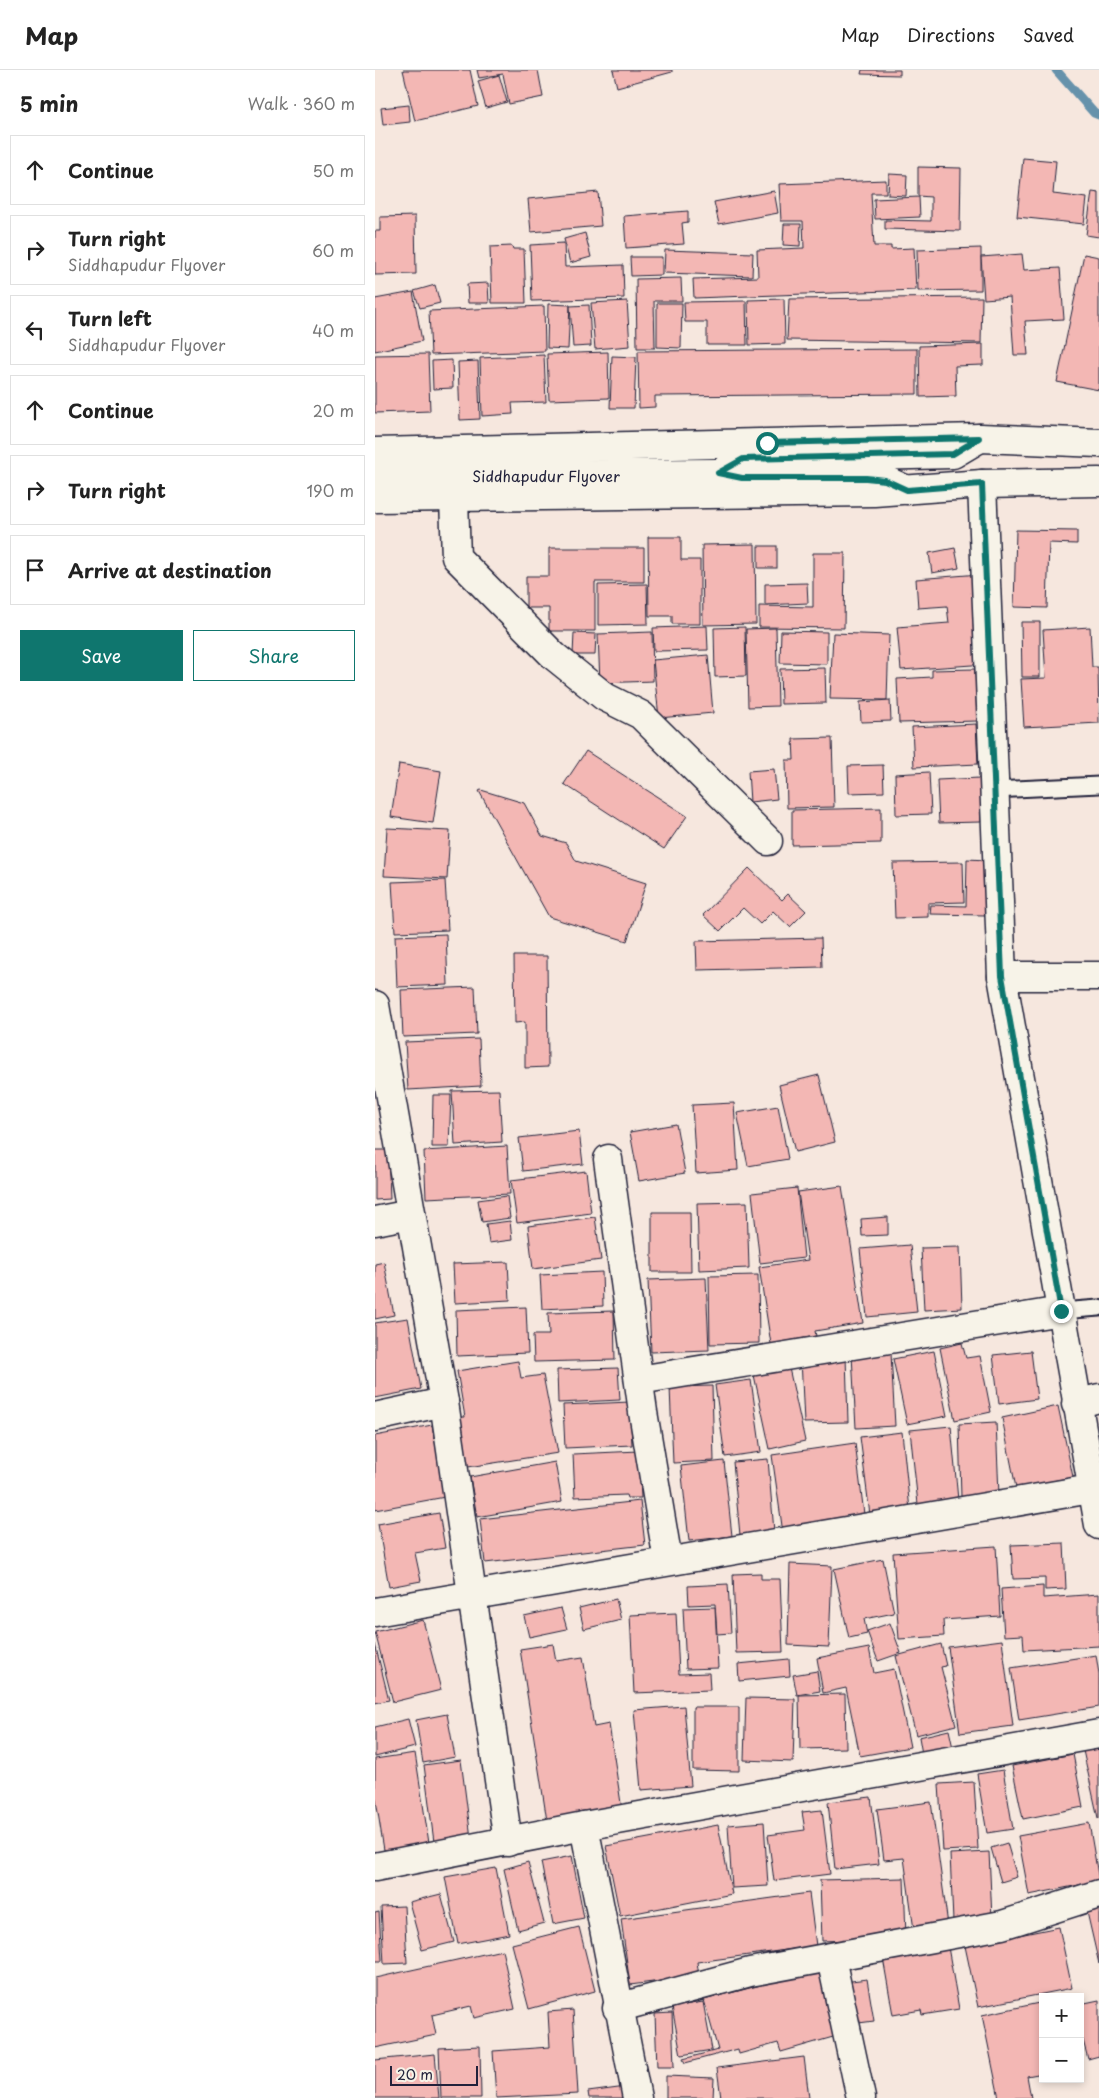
<!DOCTYPE html>
<html lang="en">
<head>
<meta charset="utf-8">
<style>
  :root { --surface:#fff; --page:#f6f6f6; --text:#222; --muted:#767676; --line:#e0e0e0; --accent:#0f766e }
  body { margin:0; font-family:"Playpen Sans",sans-serif; background:var(--page); color:var(--text) }
  .controls { position:absolute; right:15px; bottom:15px; display:grid; overflow:hidden; border-radius:0px; box-shadow:0 2px 8px #0003 }
  .controls button { width:45px; height:45px; display:grid; place-items:center; padding:0; border:0; border-bottom:1px solid var(--line); background:var(--surface); color:var(--text); font:25px sans-serif }
  .scale { position:absolute; left:15px; bottom:12px; width:88px; box-sizing:border-box; padding-left:5px; border:2px solid #22223b; border-top:0; font-size:14px; line-height:18px; white-space:nowrap; color:#22223b; -webkit-text-stroke:4px #f7f3e8; paint-order:stroke }
  .stop { position:absolute; width:15px; height:15px; margin:-11px; border:4px solid #0f766e; border-radius:50%; background:#fff }
  .stop.end { background:#0f766e; border-color:#fff; box-shadow:0 1px 5px #0008 }
  .list { margin:0; padding:0; list-style:none }
  h2 { display:flex; justify-content:space-between; align-items:center; height:65px; margin:0; padding:0 20px; font-size:21px }
  h2 small { font-size:16px; font-weight:400; color:var(--muted) }
  .list li { display:grid; grid-template-columns:32px 1fr auto; gap:15px; align-items:center; box-sizing:border-box; height:70px; margin:0 10px 10px; padding:0 10px; border:1px solid var(--line); border-radius:0px }
  .list b { display:block; font-size:19px; white-space:nowrap }
  .list p { margin:0; font-size:16px; white-space:nowrap; color:var(--muted) }
  .list em { font-size:16px; font-style:normal; color:var(--muted) }
  .actions { display:flex; gap:10px; padding:15px 20px }
  .actions a { flex:1; padding:11px 0; border:1px solid var(--accent); border-radius:0px; text-align:center; font-size:18px; color:var(--accent) }
  .actions .main { background:var(--accent); color:#fff }
  .icon { flex:none; width:28px; height:28px; fill:none; stroke:currentColor; stroke-width:2; stroke-linecap:round; stroke-linejoin:round }
  .map { position:relative; flex:none; width:724px; height:2028px; overflow:hidden }
  header { display:flex; align-items:center; gap:30px; box-sizing:border-box; height:70px; padding:0 25px; background:var(--surface); border-bottom:1px solid var(--line) }
  header strong { font-size:24px }
  nav { display:flex; gap:28px; margin-inline-start:auto; font-size:18px }
  main { display:flex }
  aside { flex:1; background:var(--surface) }
  .map>svg:first-child { display:block }
  .lines { fill:none; stroke-linecap:round; stroke-linejoin:round }
  .stream { stroke:#6692ab; stroke-width:9 }
  .building { fill:#f3b7b4; stroke:#22223b }
  .service-casing { stroke:#22223b; stroke-width:19 }
  .minor-casing { stroke:#22223b; stroke-width:31 }
  .tertiary-casing { stroke:#22223b; stroke-width:31 }
  .primary-casing { stroke:#22223b; stroke-width:31 }
  .service { stroke:#f7f3e8; stroke-width:15 }
  .minor { stroke:#f7f3e8; stroke-width:28 }
  .tertiary { stroke:#f7f3e8; stroke-width:28 }
  .primary { stroke:#f7f3e8; stroke-width:28 }
  .route { stroke:#0f766e; stroke-width:6 }
  .labels { text-anchor:middle; dominant-baseline:central; stroke-width:4; stroke-linejoin:round; paint-order:stroke }
  .street-label { font-size:15px; fill:#22223b; stroke:#f7f3e8 }
</style>
</head>
<body>
<header>
<strong>Map</strong>
<nav><a>Map</a><a>Directions</a><a>Saved</a></nav>
</header>
<main>
<aside>
<h2>5 min<small>Walk · 360 m</small></h2>
<ul class="list">
<li><svg class="icon" aria-label="ahead" viewBox="0 0 24 24"><path d="M12 20V5M6 11l6-6 6 6"/></svg><div><b>Continue</b></div><em>50 m</em></li>
<li><svg class="icon" aria-label="right" viewBox="0 0 24 24"><path d="M7 20v-9h11M14 6l5 5-5 5"/></svg><div><b>Turn right</b><p>Siddhapudur Flyover</p></div><em>60 m</em></li>
<li><svg class="icon" aria-label="left" viewBox="0 0 24 24"><path d="M17 20v-9H6M10 6l-5 5 5 5"/></svg><div><b>Turn left</b><p>Siddhapudur Flyover</p></div><em>40 m</em></li>
<li><svg class="icon" aria-label="ahead" viewBox="0 0 24 24"><path d="M12 20V5M6 11l6-6 6 6"/></svg><div><b>Continue</b></div><em>20 m</em></li>
<li><svg class="icon" aria-label="right" viewBox="0 0 24 24"><path d="M7 20v-9h11M14 6l5 5-5 5"/></svg><div><b>Turn right</b></div><em>190 m</em></li>
<li><svg class="icon" aria-label="arrive" viewBox="0 0 24 24"><path d="M6 21V4h12l-3 4 3 4H6"/></svg><div><b>Arrive at destination</b></div></li>
</ul>
<div class="actions"><a class="main">Save</a><a>Share</a></div>
</aside>
<div class="map">
<svg width="724" height="2028" viewBox="0 0 724 2028">
  <rect width="100%" height="100%" fill="#f6e7de"/>
  <filter id="ink" filterUnits="userSpaceOnUse"><feTurbulence type="fractalNoise" baseFrequency=".02" numOctaves="2"/><feDisplacementMap in="SourceGraphic" scale="10" xChannelSelector="R" yChannelSelector="G"/><feConvolveMatrix kernelMatrix="1 2 1 2 8 2 1 2 1" color-interpolation-filters="sRGB"/></filter>
  <g filter="url(#ink)">
    <g class="lines">
      <polyline class="stream" points="681,0 719,43 724,45"/>
    </g>
    <g class="building">
      <polygon points="28,0 95,0 103,36 40,51"/>
      <polygon points="102,0 163,0 168,27 134,34 128,4 104,8"/>
      <polygon points="238,0 297,0 297,2 242,17"/>
      <polygon points="487,0 525,0 525,5 486,4"/>
      <polygon points="124,5 132,32 111,38 103,11"/>
      <polygon points="34,35 35,52 8,55 6,38"/>
      <polygon points="648,88 681,91 678,124 712,128 709,154 642,147"/>
      <polygon points="543,97 586,98 585,161 510,159 510,150 556,151 556,127 543,126"/>
      <polygon points="514,104 532,105 531,126 513,125"/>
      <polygon points="511,110 511,123 496,123 499,176 516,176 516,179 539,178 541,220 319,228 318,209 383,207 382,180 429,178 428,151 406,151 404,114"/>
      <polygon points="399,121 403,143 344,154 339,132"/>
      <polygon points="223,122 226,156 156,162 153,129"/>
      <polygon points="717,122 724,123 724,167 711,165"/>
      <polygon points="544,127 545,147 500,149 499,129"/>
      <polygon points="313,141 313,152 307,153 309,174 251,178 249,146"/>
      <polygon points="40,146 41,204 0,205 0,161 5,161 5,147"/>
      <polygon points="409,154 426,154 425,176 408,175"/>
      <polygon points="210,163 216,187 195,193 189,169"/>
      <polygon points="189,173 190,197 248,195 249,228 157,231 155,175"/>
      <polygon points="137,176 138,179 149,179 151,233 117,233 115,177"/>
      <polygon points="606,178 606,220 543,221 542,180"/>
      <polygon points="290,180 378,183 377,206 289,203"/>
      <polygon points="647,184 649,200 685,198 689,249 650,251 653,285 639,285 635,227 609,229 606,187"/>
      <polygon points="709,184 724,187 724,320 682,312"/>
      <polygon points="255,187 287,187 287,205 256,206"/>
      <polygon points="306,208 307,231 279,231 280,278 262,278 261,209"/>
      <polygon points="113,213 114,233 93,233 92,214"/>
      <polygon points="60,215 65,233 45,238 39,221"/>
      <polygon points="38,222 47,271 0,281 0,229"/>
      <polygon points="607,227 606,273 412,270 414,229"/>
      <polygon points="409,229 410,274 374,275 373,230"/>
      <polygon points="252,231 255,276 220,279 216,233"/>
      <polygon points="371,231 372,275 332,275 332,252 310,252 309,232"/>
      <polygon points="282,233 307,233 306,278 282,277"/>
      <polygon points="173,234 195,235 193,279 172,278"/>
      <polygon points="214,235 216,276 198,277 195,236"/>
      <polygon points="169,236 170,281 56,285 54,241"/>
      <polygon points="608,274 608,295 580,296 581,326 545,327 544,276"/>
      <polygon points="542,279 542,324 280,326 280,337 264,338 263,281"/>
      <polygon points="233,282 234,328 174,330 172,284"/>
      <polygon points="53,284 55,341 0,343 0,285"/>
      <polygon points="169,285 171,332 137,333 138,344 107,346 105,288"/>
      <polygon points="237,286 261,287 259,338 235,338"/>
      <polygon points="77,290 78,318 58,319 57,291"/>
      <polygon points="103,291 105,349 85,350 83,292"/>
      <polygon points="641,460 702,461 702,474 674,473 672,538 639,537"/>
      <polygon points="273,467 306,467 306,490 325,490 325,554 297,554 297,546 274,546"/>
      <polygon points="380,474 381,554 328,555 327,475"/>
      <rect x="383" y="476" width="19" height="22"/>
      <polygon points="174,478 269,478 269,512 220,512 220,561 174,561 174,538 151,538 151,506 174,506"/>
      <polygon points="580,478 584,498 557,503 554,483"/>
      <polygon points="438,483 470,483 469,558 384,557 384,536 438,537"/>
      <polygon points="605,504 611,594 526,600 522,557 574,553 572,536 543,538 541,509"/>
      <polygon points="432,513 433,533 390,535 390,514"/>
      <polygon points="272,514 273,554 223,555 223,515"/>
      <polygon points="646,552 665,552 665,607 647,607"/>
      <polygon points="332,556 333,580 279,581 278,558"/>
      <polygon points="370,557 371,606 340,607 339,558"/>
      <polygon points="715,557 717,597 723,597 724,653 649,657 646,609 671,608 668,560"/>
      <polygon points="401,558 403,636 373,637 371,559"/>
      <polygon points="406,561 452,562 452,594 405,593"/>
      <polygon points="277,562 278,611 225,613 223,564"/>
      <polygon points="199,563 221,564 220,585 198,585"/>
      <polygon points="458,563 514,565 512,630 455,629"/>
      <polygon points="333,585 338,643 284,648 278,590"/>
      <polygon points="450,598 451,633 406,634 405,599"/>
      <polygon points="600,599 602,651 524,653 522,609 557,607 557,600"/>
      <polygon points="515,630 516,651 486,652 485,632"/>
      <polygon points="601,654 603,694 539,697 537,657"/>
      <polygon points="457,668 459,737 412,738 411,690 419,690 418,669"/>
      <polygon points="211,681 312,746 289,779 189,714"/>
      <polygon points="24,694 66,701 58,753 16,747"/>
      <polygon points="508,695 509,722 474,723 473,696"/>
      <polygon points="399,699 402,729 375,732 373,701"/>
      <polygon points="554,702 556,744 521,745 520,704"/>
      <polygon points="605,708 606,752 564,753 562,710"/>
      <polygon points="106,720 149,733 167,766 191,773 201,791 271,813 252,871 174,847 104,721"/>
      <polygon points="506,738 506,773 417,775 417,740"/>
      <polygon points="12,758 75,761 72,809 9,806"/>
      <polygon points="592,789 612,790 610,845 555,844 556,835 591,836"/>
      <polygon points="588,792 589,832 553,833 553,847 520,848 518,793"/>
      <polygon points="374,798 407,830 413,824 431,841 415,857 398,841 385,854 368,838 345,861 328,845"/>
      <polygon points="70,810 73,860 20,862 17,812"/>
      <polygon points="71,864 73,915 22,917 20,866"/>
      <polygon points="446,868 447,897 322,900 321,871"/>
      <polygon points="139,886 172,886 173,997 150,998 150,952 140,953"/>
      <polygon points="100,917 102,964 28,967 26,920"/>
      <polygon points="104,969 106,1016 33,1020 30,972"/>
      <polygon points="444,1005 460,1072 420,1082 404,1015"/>
      <polygon points="124,1020 127,1072 80,1075 77,1021"/>
      <polygon points="58,1025 76,1025 74,1077 57,1077"/>
      <polygon points="359,1033 363,1100 321,1103 317,1035"/>
      <polygon points="403,1036 413,1089 373,1096 362,1043"/>
      <polygon points="301,1054 310,1103 264,1111 255,1062"/>
      <polygon points="204,1061 208,1094 148,1101 144,1068"/>
      <polygon points="132,1076 135,1124 51,1128 49,1081"/>
      <polygon points="0,1080 13,1080 15,1129 0,1130"/>
      <polygon points="211,1101 216,1143 142,1153 136,1110"/>
      <polygon points="467,1116 488,1253 440,1261 441,1266 396,1274 384,1197 433,1190 423,1122"/>
      <polygon points="422,1118 429,1188 385,1193 377,1123"/>
      <polygon points="132,1126 135,1148 107,1152 103,1130"/>
      <polygon points="372,1132 374,1198 324,1200 322,1133"/>
      <polygon points="277,1142 315,1142 316,1202 277,1202"/>
      <polygon points="220,1147 226,1190 158,1199 153,1156"/>
      <polygon points="513,1147 513,1165 487,1166 486,1149"/>
      <polygon points="135,1151 137,1170 114,1173 111,1154"/>
      <polygon points="535,1175 542,1242 492,1247 485,1179"/>
      <polygon points="585,1177 587,1238 549,1240 546,1178"/>
      <polygon points="9,1192 19,1245 0,1249 0,1194"/>
      <polygon points="133,1192 135,1230 80,1233 78,1194"/>
      <polygon points="227,1202 228,1236 167,1239 165,1205"/>
      <polygon points="383,1205 384,1273 335,1274 334,1206"/>
      <polygon points="331,1208 334,1280 276,1282 273,1210"/>
      <polygon points="151,1237 153,1283 82,1286 81,1240"/>
      <polygon points="239,1241 240,1290 159,1292 158,1265 174,1265 173,1243"/>
      <polygon points="33,1248 46,1319 0,1328 0,1253"/>
      <polygon points="587,1273 591,1288 605,1286 616,1342 580,1350 565,1278"/>
      <polygon points="559,1281 572,1346 532,1354 518,1289"/>
      <polygon points="656,1281 662,1329 624,1334 618,1285"/>
      <polygon points="516,1283 520,1356 481,1358 477,1285"/>
      <polygon points="471,1287 473,1352 429,1353 426,1288"/>
      <polygon points="143,1291 146,1308 168,1305 183,1383 93,1397 85,1347 90,1347 82,1301"/>
      <polygon points="243,1298 245,1330 183,1333 182,1300"/>
      <polygon points="414,1298 430,1371 395,1379 379,1305"/>
      <polygon points="376,1310 386,1382 350,1387 340,1315"/>
      <polygon points="337,1316 339,1391 298,1393 295,1317"/>
      <polygon points="255,1332 257,1375 190,1378 188,1335"/>
      <polygon points="683,1336 698,1407 641,1418 627,1348"/>
      <polygon points="621,1352 624,1425 586,1427 584,1354"/>
      <polygon points="57,1355 70,1427 0,1440 0,1366"/>
      <polygon points="576,1356 583,1430 543,1434 535,1360"/>
      <polygon points="527,1362 535,1440 495,1445 485,1367"/>
      <polygon points="480,1373 490,1452 408,1463 397,1385"/>
      <polygon points="264,1381 266,1428 252,1428 251,1425 200,1427 198,1384"/>
      <polygon points="393,1389 399,1462 365,1465 358,1392"/>
      <polygon points="349,1391 357,1466 314,1471 306,1396"/>
      <polygon points="180,1392 187,1432 102,1447 95,1407"/>
      <polygon points="265,1431 270,1475 110,1493 105,1449"/>
      <polygon points="64,1443 70,1478 40,1483 46,1511 14,1517 3,1454"/>
      <polygon points="689,1473 691,1519 670,1520 670,1508 638,1509 636,1475"/>
      <polygon points="621,1476 625,1546 568,1550 569,1566 524,1569 518,1483"/>
      <polygon points="508,1489 519,1543 489,1549 492,1564 474,1568 459,1499"/>
      <polygon points="415,1494 457,1496 454,1577 413,1575"/>
      <polygon points="386,1503 386,1509 405,1509 408,1582 361,1583 358,1504"/>
      <polygon points="353,1514 356,1563 342,1564 340,1534 314,1535 313,1516"/>
      <polygon points="668,1516 668,1528 724,1524 724,1576 649,1580 648,1565 629,1566 626,1519"/>
      <polygon points="241,1529 246,1550 209,1559 204,1538"/>
      <polygon points="340,1537 343,1598 311,1599 308,1538"/>
      <polygon points="186,1538 192,1559 154,1567 149,1546"/>
      <polygon points="301,1543 304,1604 334,1603 335,1620 259,1623 255,1545"/>
      <polygon points="48,1550 66,1620 18,1632 0,1562"/>
      <polygon points="515,1553 526,1583 503,1591 492,1561"/>
      <polygon points="627,1570 638,1656 585,1663 573,1577"/>
      <polygon points="0,1574 14,1630 0,1633"/>
      <polygon points="178,1574 181,1591 208,1587 219,1657 234,1654 247,1740 172,1751 145,1579"/>
      <polygon points="566,1574 571,1596 566,1597 581,1655 541,1665 521,1586"/>
      <polygon points="494,1578 499,1603 519,1599 535,1677 485,1686 471,1618 448,1623 442,1588"/>
      <polygon points="721,1585 724,1604 724,1637 644,1650 636,1598"/>
      <polygon points="414,1589 415,1606 364,1611 363,1594"/>
      <polygon points="442,1601 445,1621 422,1625 418,1605"/>
      <polygon points="470,1624 471,1678 425,1679 424,1625"/>
      <polygon points="371,1628 420,1629 418,1692 369,1690"/>
      <polygon points="309,1636 316,1716 266,1720 259,1640"/>
      <polygon points="318,1637 364,1637 364,1701 318,1700"/>
      <polygon points="72,1644 80,1687 48,1693 41,1650"/>
      <polygon points="33,1649 40,1677 0,1687 0,1657"/>
      <polygon points="574,1660 578,1678 547,1684 544,1667"/>
      <polygon points="724,1673 724,1748 723,1748 707,1676"/>
      <polygon points="40,1683 54,1773 9,1780 0,1724 0,1689"/>
      <polygon points="698,1684 708,1737 648,1749 637,1696"/>
      <polygon points="86,1690 96,1768 59,1772 49,1695"/>
      <polygon points="628,1700 638,1759 612,1763 602,1704"/>
      <polygon points="599,1712 603,1779 568,1781 564,1714"/>
      <polygon points="496,1727 504,1794 460,1799 453,1732"/>
      <polygon points="556,1732 573,1855 539,1860 529,1788 509,1790 502,1739"/>
      <polygon points="447,1740 455,1804 399,1811 393,1765 430,1760 427,1742"/>
      <polygon points="389,1752 393,1816 357,1818 353,1755"/>
      <polygon points="714,1753 724,1811 654,1825 643,1766"/>
      <polygon points="343,1755 357,1824 245,1846 231,1776"/>
      <polygon points="632,1773 642,1807 626,1812 616,1778"/>
      <polygon points="614,1782 617,1849 578,1851 575,1784"/>
      <polygon points="197,1786 209,1848 178,1854 166,1792"/>
      <polygon points="153,1792 169,1853 143,1860 129,1799"/>
      <polygon points="121,1798 134,1864 83,1874 70,1807"/>
      <polygon points="529,1808 531,1868 447,1871 445,1810"/>
      <polygon points="434,1823 441,1876 322,1892 324,1906 255,1915 246,1849"/>
      <polygon points="66,1824 79,1872 47,1880 34,1832"/>
      <polygon points="29,1836 32,1893 9,1894 6,1837"/>
      <polygon points="724,1840 724,1894 712,1842"/>
      <polygon points="4,1842 7,1891 0,1891 0,1843"/>
      <polygon points="204,1857 220,1921 154,1939 137,1874"/>
      <polygon points="684,1857 697,1918 603,1937 590,1876"/>
      <polygon points="573,1877 584,1939 547,1945 546,1940 518,1945 508,1888"/>
      <polygon points="127,1880 140,1939 99,1948 96,1936 57,1945 61,1965 0,1978 0,1908"/>
      <polygon points="447,1899 465,1965 406,1982 403,1973 364,1984 363,1979 310,1993 308,1989 343,1980 329,1930"/>
      <polygon points="492,1909 499,1951 476,1954 469,1912"/>
      <polygon points="724,1930 724,1986 713,1989 705,1959 705,1934"/>
      <polygon points="328,1932 337,1980 306,1985 297,1937"/>
      <polygon points="664,1933 668,1951 668,2003 652,2006 656,2028 624,2028 607,1945"/>
      <polygon points="198,1940 203,2024 121,2028 118,1981 175,1977 173,1942"/>
      <polygon points="297,1943 299,1997 282,1997 280,1944"/>
      <polygon points="105,1976 106,2028 66,2028 64,1978"/>
      <polygon points="60,1984 64,2028 0,2028 0,1990"/>
      <polygon points="429,1987 434,2028 346,2028 342,1998"/>
      <polygon points="291,2006 339,2008 338,2028 291,2028"/>
      <polygon points="251,2017 253,2028 214,2028 213,2022"/>
    </g>
    <g class="lines">
      <defs>
        <g id="service">
          <polyline points="619,720 724,715"/>
          <polyline points="686,1241 724,1238"/>
        </g>
        <g id="minor">
          <polyline points="79,429 81,487 179,586 230,627 266,645 393,771"/>
          <polyline points="627,906 724,906"/>
          <polyline points="0,935 69,1332 133,1772"/>
          <polyline points="233,1089 268,1342 293,1491"/>
          <polyline points="0,1151 36,1144"/>
          <polyline points="264,1310 686,1241"/>
          <polyline points="701,1334 724,1328"/>
          <polyline points="0,1347 69,1332"/>
          <polyline points="0,1542 716,1419"/>
          <polyline points="209,1756 262,2028"/>
          <polyline points="0,1797 209,1756 724,1664"/>
          <polyline points="456,1888 486,2028"/>
          <polyline points="242,1938 375,1902 627,1855 724,1824"/>
        </g>
        <g id="tertiary">
          <polyline points="0,382 605,368 724,373"/>
          <polyline points="607,414 627,906 724,1455"/>
          <polyline points="0,428 499,422 607,414 724,412"/>
        </g>
        <g id="primary">
          <polyline points="351,399 368,389 578,384 605,368"/>
          <polyline points="0,406 343,403 367,408 491,408 510,410 532,420"/>
        </g>
      </defs>
      <use href="#service" class="service-casing"/>
      <use href="#minor" class="minor-casing"/>
      <use href="#tertiary" class="tertiary-casing"/>
      <use href="#primary" class="primary-casing"/>
      <use href="#service" class="service"/>
      <use href="#minor" class="minor"/>
      <use href="#tertiary" class="tertiary"/>
      <use href="#primary" class="primary"/>
    </g>
  </g>
  <g class="lines" filter="url(#ink)">
    <polyline class="route" points="392,373 604,368 578,384 368,389 343,403 367,408 491,408 510,410 532,420 607,414 627,906 686,1241"/>
  </g>
  <g class="labels">
    <g class="street-label">
      <text x="171" y="405">Siddhapudur Flyover</text>
    </g>
  </g>
</svg>
<div class="controls">
<button>+</button>
<button>−</button>
</div>
<div class="scale">20 m</div>
<div class="stop" style="left:392px;top:373px"></div>
<div class="stop end" style="left:686px;top:1241px"></div>
</div>
</main>
</body>
</html>
